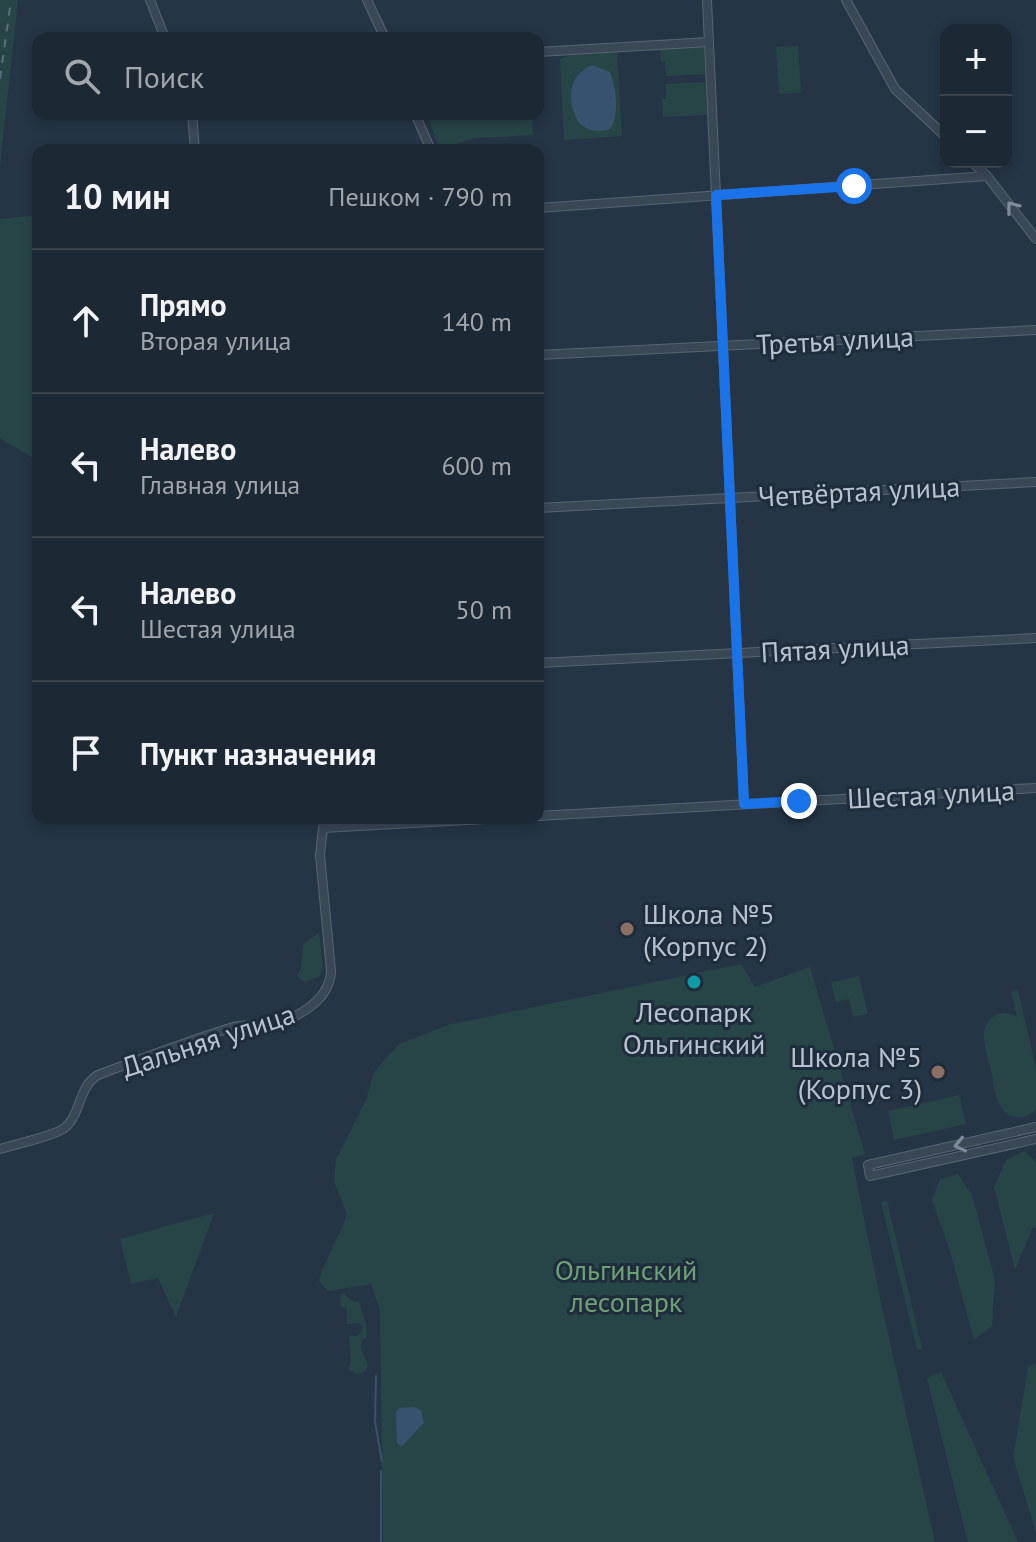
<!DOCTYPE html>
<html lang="ru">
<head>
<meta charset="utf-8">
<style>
  :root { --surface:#1c2834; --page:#293440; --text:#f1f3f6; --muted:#a0a6ac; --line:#3a444f }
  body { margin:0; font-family:"PT Sans",sans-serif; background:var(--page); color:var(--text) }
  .controls { position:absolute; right:24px; top:24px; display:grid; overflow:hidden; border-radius:16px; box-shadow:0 4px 12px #0003 }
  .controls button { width:72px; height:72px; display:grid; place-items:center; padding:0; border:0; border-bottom:2px solid var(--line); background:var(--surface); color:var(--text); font:40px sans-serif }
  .stop { position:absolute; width:24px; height:24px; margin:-18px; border:6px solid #1a73e8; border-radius:50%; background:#fff }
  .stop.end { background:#1a73e8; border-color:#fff; box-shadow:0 2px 8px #0008 }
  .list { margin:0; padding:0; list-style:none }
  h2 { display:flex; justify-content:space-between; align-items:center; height:104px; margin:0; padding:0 32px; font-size:34px }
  h2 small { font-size:26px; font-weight:400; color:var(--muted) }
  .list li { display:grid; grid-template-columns:52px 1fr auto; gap:24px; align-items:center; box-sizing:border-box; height:144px; padding:0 32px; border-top:2px solid var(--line) }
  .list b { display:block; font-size:30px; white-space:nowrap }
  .list p { margin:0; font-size:26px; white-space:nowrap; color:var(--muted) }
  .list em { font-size:26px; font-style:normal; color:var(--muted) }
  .icon { flex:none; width:44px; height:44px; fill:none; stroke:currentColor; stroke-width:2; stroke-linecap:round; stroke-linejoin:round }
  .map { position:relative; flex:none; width:1036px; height:1542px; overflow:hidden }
  .search { position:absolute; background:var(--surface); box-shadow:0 4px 12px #0003; left:32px; top:32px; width:512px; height:88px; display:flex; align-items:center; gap:20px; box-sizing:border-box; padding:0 28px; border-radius:16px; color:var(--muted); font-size:30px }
  .panel { position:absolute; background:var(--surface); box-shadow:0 4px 12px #0003; left:32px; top:144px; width:512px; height:680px; border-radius:16px }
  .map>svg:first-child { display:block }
  .green { fill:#274547 }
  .water { fill:#37526e }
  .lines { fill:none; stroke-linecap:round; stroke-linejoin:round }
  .stream { stroke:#37526e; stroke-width:2 }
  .minor-casing { stroke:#586572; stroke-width:10 }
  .minor { stroke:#3a4755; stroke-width:8 }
  .rail { stroke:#5c6b7c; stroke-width:2; stroke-dasharray:8 8; stroke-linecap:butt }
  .oneway { stroke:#7f8b98 }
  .route { stroke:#1a73e8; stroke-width:10 }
  .education-dot { fill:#8d6e63; stroke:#1e2c3b; stroke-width:3 }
  .culture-dot { fill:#0f9aa8; stroke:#1e2c3b; stroke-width:3 }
  .labels { text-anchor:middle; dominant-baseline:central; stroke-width:6; stroke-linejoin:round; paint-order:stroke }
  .street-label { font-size:28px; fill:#b8c2ce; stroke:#1e2c3b }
  .poi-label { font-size:28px; fill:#b8c2ce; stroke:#1e2c3b; text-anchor:start }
  .park-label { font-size:28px; fill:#6da175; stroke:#1e2c3b }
</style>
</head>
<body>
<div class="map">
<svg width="1036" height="1542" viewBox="0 0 1036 1542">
  <rect width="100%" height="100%" fill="#253546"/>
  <g class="green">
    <polygon points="0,0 18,0 0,166"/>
    <polygon points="798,46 801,93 779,94 776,47"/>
    <polygon points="695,47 704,48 705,74 666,76 665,62 661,62 660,49"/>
    <polygon points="617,52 622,136 564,140 560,59 570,55"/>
    <polygon points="705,82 707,115 663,117 662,99 666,99 666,84"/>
    <polygon points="427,114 532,114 533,135 474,138 440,150"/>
    <polygon points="38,215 38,461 0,438 0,219"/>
    <polygon points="319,933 323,965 320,976 304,982 297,976 301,969 303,944"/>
    <path d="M741 964 755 987 810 967 865 1154 852 1158 881 1302 935 1542H383L380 1311 371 1284 328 1291 319 1281C326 1257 339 1238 347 1214L334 1182 336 1159 366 1100 374 1072 399 1044 448 1025Z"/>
    <polygon points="859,976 868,1014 853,1017 849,999 836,1002 831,982"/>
    <path d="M1018 990 1036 1068V1110C1027 1119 1012 1120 1003 1110 995 1101 994 1085 992 1074 988 1057 975 1028 994 1016 1002 1011 1010 1013 1017 1017L1011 992Z"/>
    <polygon points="959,1095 966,1124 894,1140 888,1111"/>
    <polygon points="1024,1151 1036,1162 1036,1228 1033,1227 1015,1270 994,1187 1006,1160"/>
    <polygon points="958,1174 972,1195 995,1280 992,1326 974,1340 950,1251 932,1200 940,1179"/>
    <polygon points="887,1201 922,1348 920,1350 917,1349 881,1202"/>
    <polygon points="214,1213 176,1317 158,1278 131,1284 120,1239"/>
    <polygon points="343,1293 350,1300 359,1302 366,1323 367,1337 362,1340 361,1349 368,1365 366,1371 357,1374 348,1369 351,1362 349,1336 357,1336 362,1332 362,1326 358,1323 347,1324 347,1309 341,1306 340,1296"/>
    <polygon points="1036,1363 1036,1533 1013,1457 1028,1367"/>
    <polygon points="941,1372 1018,1542 968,1542 927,1378"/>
  </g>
  <g class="water">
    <path d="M592 65 610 72C616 89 620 113 610 129 599 133 587 131 578 122 567 100 567 76 592 65Z"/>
    <polygon points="414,1407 421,1410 424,1423 402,1446 397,1443 396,1412 400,1408"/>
  </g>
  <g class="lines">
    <g class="stream">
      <polyline points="376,1376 375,1422 382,1462"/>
      <polyline points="381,1542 381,1471"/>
    </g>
    <defs>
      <g id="minor">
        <polyline points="150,0 165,38"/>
        <polyline points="367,0 385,38"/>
        <polyline points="707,0 744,804"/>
        <polyline points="846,0 895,89 946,137"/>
        <polyline points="538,52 709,42"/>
        <polyline points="192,114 195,150"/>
        <polyline points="415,114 431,150"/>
        <polyline points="972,162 987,176 1036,239"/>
        <polyline points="538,208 987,176"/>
        <polyline points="538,355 1036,330"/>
        <polyline points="538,508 1036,482"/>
        <polyline points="538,663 1036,638"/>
        <polyline points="538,816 1036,788"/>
        <polyline points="323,828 503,818"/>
        <polyline points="1036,1127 868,1165 870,1176 1036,1139"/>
        <path d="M0 1149C16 1144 50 1137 63 1129 81 1117 78 1086 98 1075 143 1058 188 1041 233 1027 243 1024 254 1027 264 1025 292 1022 330 1002 331 971L320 855 323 828"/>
      </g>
    </defs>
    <use href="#minor" class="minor-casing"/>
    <use href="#minor" class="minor"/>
    <polyline class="rail" points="0,79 11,0"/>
  </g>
  <defs><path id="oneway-chevron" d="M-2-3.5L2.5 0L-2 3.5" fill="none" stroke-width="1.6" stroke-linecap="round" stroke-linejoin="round" transform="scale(2)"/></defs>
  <g class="oneway">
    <use href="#oneway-chevron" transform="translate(1012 207) rotate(-128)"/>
    <use href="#oneway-chevron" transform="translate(960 1145) rotate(167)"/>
  </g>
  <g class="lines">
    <polyline class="route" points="799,801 744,804 716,195 854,186"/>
  </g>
  <g class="education-dot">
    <circle cx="627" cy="929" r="8"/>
    <circle cx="938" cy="1072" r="8"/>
  </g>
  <circle class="culture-dot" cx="694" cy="982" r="8"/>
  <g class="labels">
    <g class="street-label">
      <text transform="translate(835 340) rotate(-3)">Третья улица</text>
      <text transform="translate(859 491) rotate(-3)">Четвёртая улица</text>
      <text transform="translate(835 648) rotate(-3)">Пятая улица</text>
      <text transform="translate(931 794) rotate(-3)">Шестая улица</text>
      <text transform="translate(208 1040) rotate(-18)">Дальняя улица</text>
    </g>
    <g class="poi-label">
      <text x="643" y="913">Школа №5<tspan x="643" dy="32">(Корпус 2)</tspan></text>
      <text x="694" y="1011" text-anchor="middle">Лесопарк<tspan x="694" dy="32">Ольгинский</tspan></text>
      <text x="922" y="1056" text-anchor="end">Школа №5<tspan x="922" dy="32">(Корпус 3)</tspan></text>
    </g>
    <g class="park-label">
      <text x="626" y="1269">Ольгинский<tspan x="626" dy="32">лесопарк</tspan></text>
    </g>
  </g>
</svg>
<div class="controls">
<button>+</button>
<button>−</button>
</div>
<div class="stop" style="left:854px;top:186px"></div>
<div class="stop end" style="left:799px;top:801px"></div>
<div class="search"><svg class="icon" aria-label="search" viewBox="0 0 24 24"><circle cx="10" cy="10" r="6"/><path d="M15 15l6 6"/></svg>Поиск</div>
<section class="panel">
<h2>10 мин<small>Пешком · 790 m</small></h2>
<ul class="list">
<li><svg class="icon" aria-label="ahead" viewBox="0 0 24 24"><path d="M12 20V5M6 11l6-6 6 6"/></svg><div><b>Прямо</b><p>Вторая улица</p></div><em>140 m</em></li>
<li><svg class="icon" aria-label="left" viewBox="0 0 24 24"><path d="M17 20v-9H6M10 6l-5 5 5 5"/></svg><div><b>Налево</b><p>Главная улица</p></div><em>600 m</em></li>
<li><svg class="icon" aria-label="left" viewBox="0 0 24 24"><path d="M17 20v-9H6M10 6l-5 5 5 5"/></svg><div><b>Налево</b><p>Шестая улица</p></div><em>50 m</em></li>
<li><svg class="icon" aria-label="arrive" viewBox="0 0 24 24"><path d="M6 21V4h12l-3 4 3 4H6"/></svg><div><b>Пункт назначения</b></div></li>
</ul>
</section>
</div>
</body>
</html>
